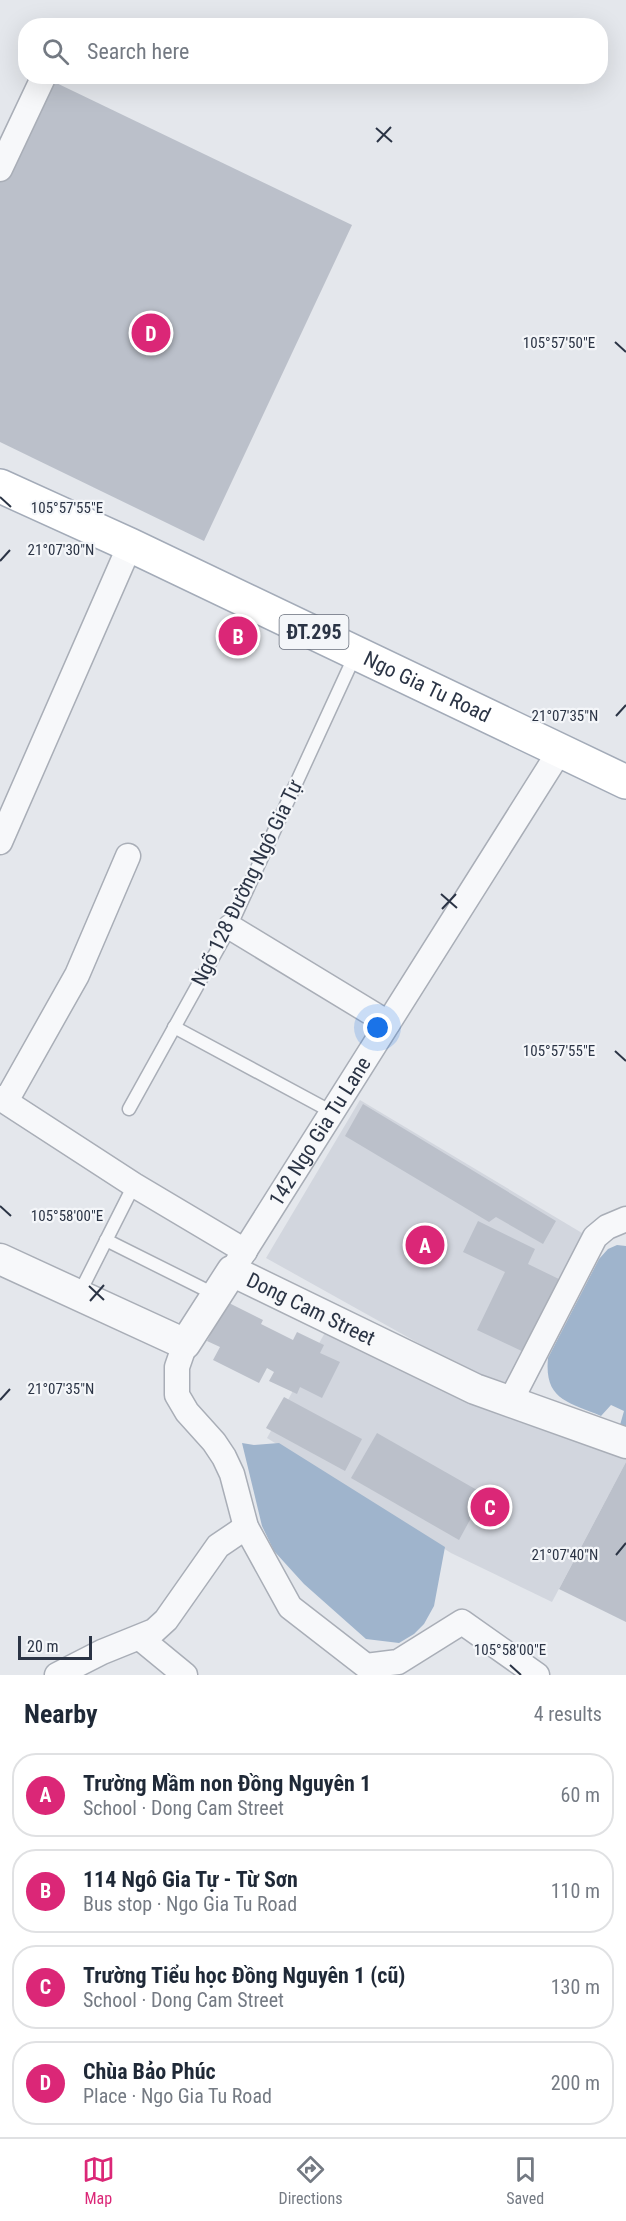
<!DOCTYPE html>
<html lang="en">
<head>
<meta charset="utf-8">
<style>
  :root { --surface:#fff; --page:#f2f2f3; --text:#1f2937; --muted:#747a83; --line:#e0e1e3; --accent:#db2777 }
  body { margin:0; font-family:"Roboto Condensed",sans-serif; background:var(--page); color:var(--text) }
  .scale { position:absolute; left:18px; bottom:15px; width:74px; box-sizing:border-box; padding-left:6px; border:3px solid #2b3445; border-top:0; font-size:16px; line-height:21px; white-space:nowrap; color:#2b3445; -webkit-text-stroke:4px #f4f6f9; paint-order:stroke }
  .you { position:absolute; left:378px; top:1028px; width:21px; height:21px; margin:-15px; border:4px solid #fff; border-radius:50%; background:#1a73e8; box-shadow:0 0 0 9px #1a73e833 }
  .badge { display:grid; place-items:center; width:39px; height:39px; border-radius:50%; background:var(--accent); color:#fff; font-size:20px; font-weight:700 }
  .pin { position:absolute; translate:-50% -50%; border:3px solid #fff; box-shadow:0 2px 6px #0006 }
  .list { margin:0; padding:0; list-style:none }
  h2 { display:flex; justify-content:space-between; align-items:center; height:78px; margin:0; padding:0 24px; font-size:26px }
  h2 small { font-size:20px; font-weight:400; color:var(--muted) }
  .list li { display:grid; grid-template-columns:39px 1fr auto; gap:18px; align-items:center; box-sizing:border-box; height:84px; margin:0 12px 12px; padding:0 12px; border:2px solid var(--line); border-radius:24px }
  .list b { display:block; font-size:22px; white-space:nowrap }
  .list p { margin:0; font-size:20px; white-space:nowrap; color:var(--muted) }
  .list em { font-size:20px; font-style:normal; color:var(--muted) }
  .icon { flex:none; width:33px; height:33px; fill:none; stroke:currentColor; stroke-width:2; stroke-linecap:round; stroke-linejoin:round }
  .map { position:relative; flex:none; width:626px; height:1675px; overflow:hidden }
  .search { position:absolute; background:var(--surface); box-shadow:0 6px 24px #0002; left:18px; right:18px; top:18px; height:66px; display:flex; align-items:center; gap:15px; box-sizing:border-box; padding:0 21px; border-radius:24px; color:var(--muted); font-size:22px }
  .sheet { height:462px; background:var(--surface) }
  nav { display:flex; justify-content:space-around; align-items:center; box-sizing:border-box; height:84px; border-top:2px solid var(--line); background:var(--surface); font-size:16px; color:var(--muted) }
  nav a { display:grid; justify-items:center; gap:3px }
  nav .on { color:var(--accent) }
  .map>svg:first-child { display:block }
  .built { fill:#d2d6de }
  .water { fill:#9fb4cc }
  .building { fill:#bbc0ca }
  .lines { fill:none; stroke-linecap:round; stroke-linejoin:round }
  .service-casing { stroke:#a9aeb7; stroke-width:15 }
  .minor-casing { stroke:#a9aeb7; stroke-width:27 }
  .tertiary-casing { stroke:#a9aeb7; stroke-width:33 }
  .primary-casing { stroke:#a3abb8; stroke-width:36 }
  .service { stroke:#f7f8fa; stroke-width:12 }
  .minor { stroke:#f7f8fa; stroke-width:24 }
  .tertiary { stroke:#f7f8fa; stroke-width:30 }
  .primary { stroke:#fff; stroke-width:33 }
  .ticks { fill:none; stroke:#2b3445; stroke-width:2 }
  .labels { text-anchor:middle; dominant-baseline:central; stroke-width:4.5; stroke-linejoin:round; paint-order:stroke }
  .shield { fill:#f4f6f9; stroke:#676e7b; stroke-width:1.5 }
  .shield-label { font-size:20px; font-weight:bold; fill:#2b3445 }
  .street-label { font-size:21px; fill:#2b3445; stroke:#f4f6f9 }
  .ticks-label { font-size:15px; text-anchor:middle; fill:#2b3445; stroke:#f4f6f9; stroke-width:4.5; stroke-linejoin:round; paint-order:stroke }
</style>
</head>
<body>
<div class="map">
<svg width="626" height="1675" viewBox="0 0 626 1675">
  <rect width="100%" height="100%" fill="#e4e7ec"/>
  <g class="built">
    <polygon points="360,1100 582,1233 506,1392 266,1258"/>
    <polygon points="328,1327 626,1453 626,1462 552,1602 451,1553 267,1438"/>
  </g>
  <g class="water">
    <path d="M617 1245 626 1246V1429L620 1425 624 1411 611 1405 601 1416C568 1402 544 1400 548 1358L599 1259 608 1249Z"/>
    <polygon points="242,1443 254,1445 279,1443 445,1547 434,1606 424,1624 414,1634 399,1643 366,1639 304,1584 274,1551 262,1526"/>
  </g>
  <g class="building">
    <polygon points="46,78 352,225 204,541 0,442 0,175"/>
    <polygon points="363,1104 556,1221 543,1244 496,1217 489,1222 345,1136"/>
    <polygon points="478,1221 535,1249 528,1264 565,1282 530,1355 477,1330 505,1272 463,1252"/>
    <polygon points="227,1302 263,1320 261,1324 293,1340 297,1332 324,1345 320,1353 340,1362 322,1398 300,1387 297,1394 269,1381 274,1372 267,1368 259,1383 213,1360 220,1347 207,1341"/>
    <polygon points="284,1397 362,1439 345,1471 266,1428"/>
    <polygon points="377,1433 484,1494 459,1540 351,1478"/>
    <polygon points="626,1462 626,1622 559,1589"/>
  </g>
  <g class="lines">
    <defs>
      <g id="service">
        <polyline points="174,1027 332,1112"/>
        <polyline points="129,1109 230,927 356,653"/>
        <polyline points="106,1240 216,1295"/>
        <polyline points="79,1294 134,1185"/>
      </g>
      <g id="minor">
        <polyline points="0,169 42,80"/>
        <polyline points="0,842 130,545"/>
        <polyline points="230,927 388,1023"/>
        <polyline points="0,1098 134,1185 245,1251"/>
        <polyline points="6,1101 77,975 128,856"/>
        <path id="s1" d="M232 1271 561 749"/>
        <polyline points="185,1344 177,1367 177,1395 187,1412 214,1442 224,1457 232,1474 246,1527 290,1607 366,1666 398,1662 462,1622 537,1675"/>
        <polyline points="510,1402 595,1237 607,1227 626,1219"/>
        <polyline points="140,1638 185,1675"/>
        <polyline points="57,1675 102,1652 154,1631 166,1620 218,1546 246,1527"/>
      </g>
      <g id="tertiary">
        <path id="s2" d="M0 1259 185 1344 232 1271 475 1389 626 1443"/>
      </g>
      <g id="primary">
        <path id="s3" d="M0 486 130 545 626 782"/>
      </g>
    </defs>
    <use href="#service" class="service-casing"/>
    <use href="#minor" class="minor-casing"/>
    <use href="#tertiary" class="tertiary-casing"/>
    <use href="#primary" class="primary-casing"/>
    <use href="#service" class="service"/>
    <use href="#minor" class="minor"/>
    <use href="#tertiary" class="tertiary"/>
    <use href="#primary" class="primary"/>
  </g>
  <path class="ticks" d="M376 128 392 142M377 142 391 127M615 342 626 352M0 497 11 507M0 561 10 550M616 716 626 705M441 894 457 908M442 909 456 894M615 1051 626 1061M0 1206 11 1216M89 1286 104 1300M90 1301 104 1285M0 1400 10 1389M616 1555 626 1543M510 1665 521 1675"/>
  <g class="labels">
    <rect class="shield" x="279.5" y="615" width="69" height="34" rx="4.5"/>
    <g class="shield-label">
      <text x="314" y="632">ĐT.295</text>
    </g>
    <g class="street-label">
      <text stroke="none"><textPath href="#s3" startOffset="472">Ngo Gia Tu Road</textPath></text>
      <text transform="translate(247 883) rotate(-64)">Ngõ 128 Đường Ngô Gia Tự</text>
      <text stroke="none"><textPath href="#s1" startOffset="165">142 Ngo Gia Tu Lane</textPath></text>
      <text stroke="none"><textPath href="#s2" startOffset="378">Dong Cam Street</textPath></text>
    </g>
  </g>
  <g class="ticks-label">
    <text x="559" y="348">105°57'50"E</text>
    <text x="67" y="513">105°57'55"E</text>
    <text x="61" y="555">21°07'30"N</text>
    <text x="565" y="721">21°07'35"N</text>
    <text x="559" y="1056">105°57'55"E</text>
    <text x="67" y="1221">105°58'00"E</text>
    <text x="61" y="1394">21°07'35"N</text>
    <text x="565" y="1560">21°07'40"N</text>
    <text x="510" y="1655">105°58'00"E</text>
  </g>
</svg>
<div class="scale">20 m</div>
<div class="you"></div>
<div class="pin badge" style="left:425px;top:1245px">A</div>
<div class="pin badge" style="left:238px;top:636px">B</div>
<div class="pin badge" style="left:490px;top:1507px">C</div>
<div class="pin badge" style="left:151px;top:333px">D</div>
<div class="search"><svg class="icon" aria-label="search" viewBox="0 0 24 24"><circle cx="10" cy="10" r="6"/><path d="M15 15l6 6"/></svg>Search here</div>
</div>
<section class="sheet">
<h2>Nearby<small>4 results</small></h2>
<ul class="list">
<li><span class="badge">A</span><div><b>Trường Mầm non Đồng Nguyên 1</b><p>School · Dong Cam Street</p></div><em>60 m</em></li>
<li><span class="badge">B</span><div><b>114 Ngô Gia Tự - Từ Sơn</b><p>Bus stop · Ngo Gia Tu Road</p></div><em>110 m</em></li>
<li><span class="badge">C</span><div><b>Trường Tiểu học Đồng Nguyên 1 (cũ)</b><p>School · Dong Cam Street</p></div><em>130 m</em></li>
<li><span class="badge">D</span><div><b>Chùa Bảo Phúc</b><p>Place · Ngo Gia Tu Road</p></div><em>200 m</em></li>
</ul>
</section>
<nav>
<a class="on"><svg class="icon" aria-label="map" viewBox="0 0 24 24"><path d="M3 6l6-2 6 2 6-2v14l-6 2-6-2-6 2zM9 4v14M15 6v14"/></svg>Map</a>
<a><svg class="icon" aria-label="directions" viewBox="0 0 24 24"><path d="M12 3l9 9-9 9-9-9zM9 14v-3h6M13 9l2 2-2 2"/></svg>Directions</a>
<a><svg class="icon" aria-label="saved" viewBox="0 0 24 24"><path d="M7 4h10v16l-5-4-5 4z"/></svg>Saved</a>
</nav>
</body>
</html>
